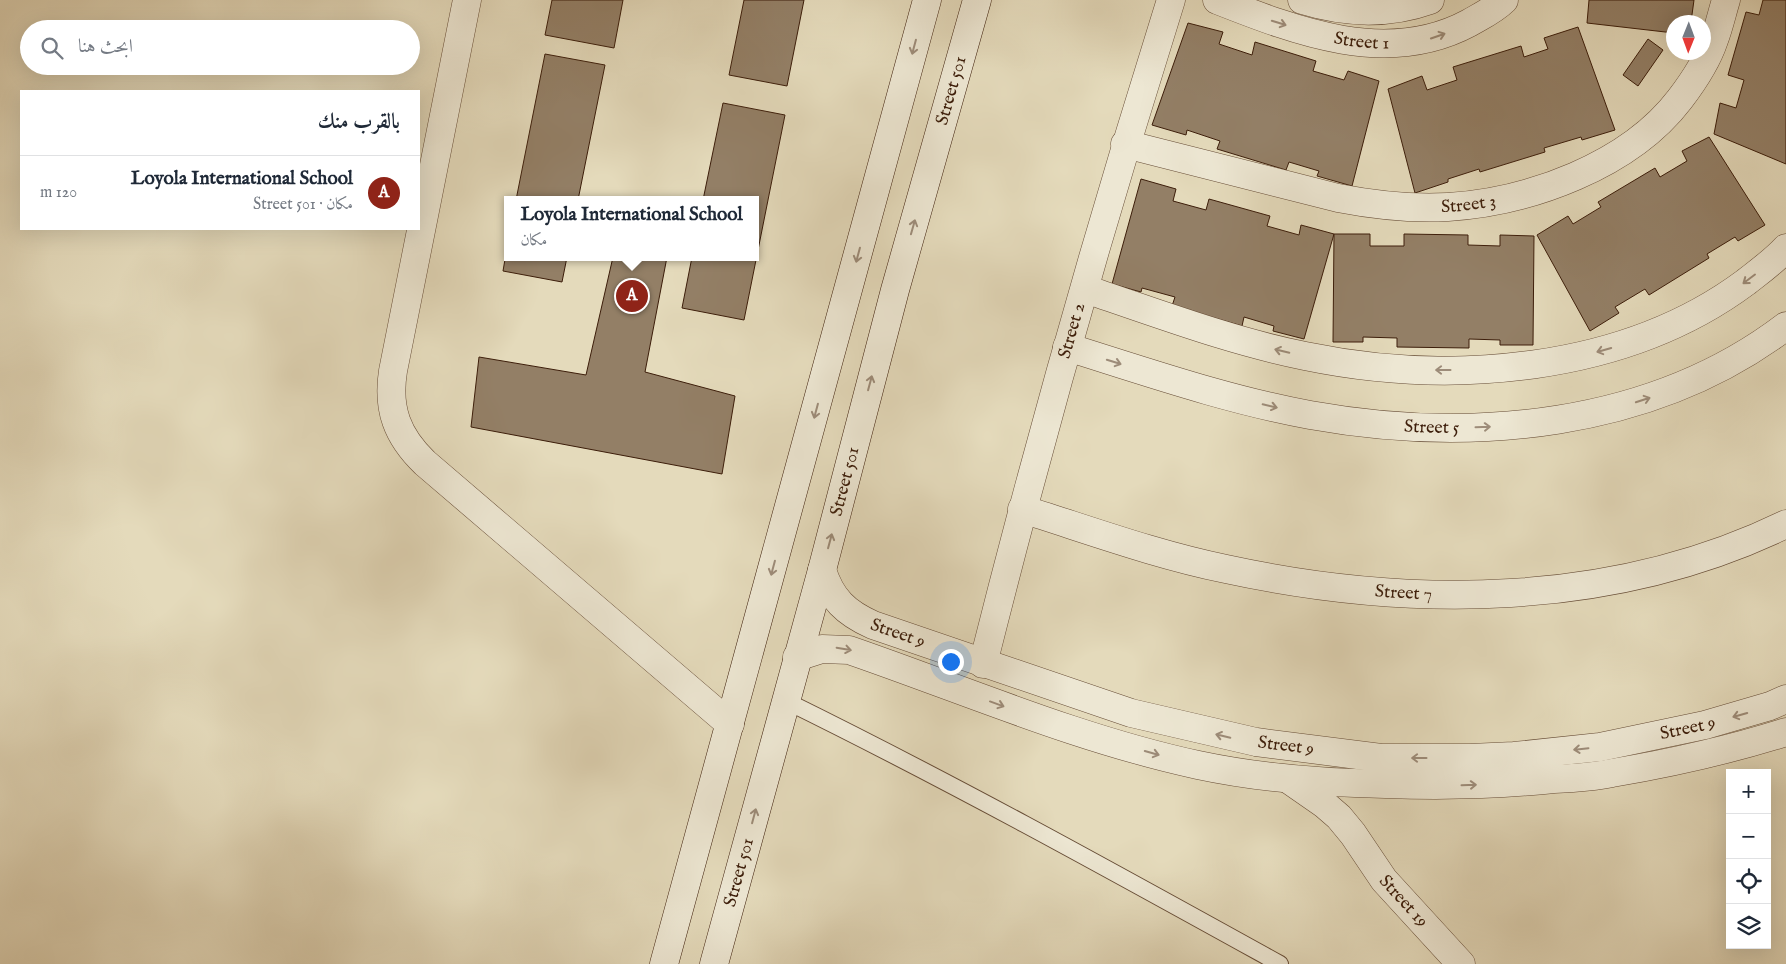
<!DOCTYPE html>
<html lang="ar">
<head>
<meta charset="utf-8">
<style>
  :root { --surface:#fff; --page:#f2f2f3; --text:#1f2937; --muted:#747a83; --line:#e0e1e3; --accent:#8f2418 }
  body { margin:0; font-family:"IM FELL English",Amiri,serif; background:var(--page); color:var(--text); direction:rtl }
  .controls { position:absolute; right:15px; bottom:15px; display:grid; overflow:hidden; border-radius:0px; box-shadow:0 5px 20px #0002 }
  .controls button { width:45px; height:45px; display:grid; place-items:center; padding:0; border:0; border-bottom:1px solid var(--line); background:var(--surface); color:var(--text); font:25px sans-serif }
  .compass { position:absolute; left:1666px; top:15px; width:45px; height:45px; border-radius:50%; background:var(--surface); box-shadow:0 5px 20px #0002; rotate:181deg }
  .you { position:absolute; left:950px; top:661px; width:18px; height:18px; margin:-12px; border:4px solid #fff; border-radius:50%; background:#1a73e8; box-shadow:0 0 0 8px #1a73e833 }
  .badge { display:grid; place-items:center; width:32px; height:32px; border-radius:50%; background:var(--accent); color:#fff; font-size:16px; font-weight:700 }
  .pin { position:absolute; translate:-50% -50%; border:2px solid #fff; box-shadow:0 1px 5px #0006 }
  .popup { position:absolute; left:504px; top:196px; width:255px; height:65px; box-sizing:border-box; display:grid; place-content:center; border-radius:0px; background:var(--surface); filter:drop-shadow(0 1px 4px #0005); font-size:16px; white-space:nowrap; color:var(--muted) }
  .popup b { font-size:19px; color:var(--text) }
  .popup::after { content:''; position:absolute; left:50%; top:100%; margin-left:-10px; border:10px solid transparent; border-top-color:var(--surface) }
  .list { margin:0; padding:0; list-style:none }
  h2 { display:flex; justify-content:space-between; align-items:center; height:65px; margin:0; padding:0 20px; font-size:21px }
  h2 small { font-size:16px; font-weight:400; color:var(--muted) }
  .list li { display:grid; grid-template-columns:32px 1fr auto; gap:15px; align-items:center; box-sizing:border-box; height:75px; padding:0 20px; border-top:1px solid var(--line) }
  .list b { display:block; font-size:19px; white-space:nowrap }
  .list p { margin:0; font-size:16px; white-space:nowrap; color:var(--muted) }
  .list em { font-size:16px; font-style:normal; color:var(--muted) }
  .icon { flex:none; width:28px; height:28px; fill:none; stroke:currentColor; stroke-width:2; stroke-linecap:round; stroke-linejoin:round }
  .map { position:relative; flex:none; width:1786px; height:964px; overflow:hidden; direction:ltr }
  .search { position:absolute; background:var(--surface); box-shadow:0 5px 20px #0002; left:20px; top:20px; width:400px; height:55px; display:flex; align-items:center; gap:12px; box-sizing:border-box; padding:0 18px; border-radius:28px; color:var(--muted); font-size:19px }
  .panel { position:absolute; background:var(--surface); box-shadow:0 5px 20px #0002; left:20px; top:90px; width:400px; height:140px; border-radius:0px; direction:rtl }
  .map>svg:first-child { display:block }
  .building { fill:#937f66; stroke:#3c1d0a }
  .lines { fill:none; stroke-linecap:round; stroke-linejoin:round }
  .lane-casing { stroke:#664c36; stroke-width:18 }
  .street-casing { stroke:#664c36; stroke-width:29 }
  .secondary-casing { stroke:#3c1d0a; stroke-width:29 }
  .lane { stroke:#ede7d3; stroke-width:16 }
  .street { stroke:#ede7d3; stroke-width:28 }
  .secondary { stroke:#ede7d3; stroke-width:28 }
  .oneway { stroke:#9d8c79 }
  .labels { text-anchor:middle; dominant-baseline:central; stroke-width:4; stroke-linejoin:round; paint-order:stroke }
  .street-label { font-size:18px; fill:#3c1d0a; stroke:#ede7d3 }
</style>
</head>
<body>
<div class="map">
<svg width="1786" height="964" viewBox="0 0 1786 964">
  <rect width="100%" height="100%" fill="#e4dabb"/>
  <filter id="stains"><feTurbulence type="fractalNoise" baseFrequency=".004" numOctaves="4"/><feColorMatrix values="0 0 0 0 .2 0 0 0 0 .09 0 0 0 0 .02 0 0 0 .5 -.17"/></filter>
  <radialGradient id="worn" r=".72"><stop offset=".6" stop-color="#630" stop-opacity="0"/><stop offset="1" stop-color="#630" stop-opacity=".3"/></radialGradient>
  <g class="building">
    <polygon points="552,0 623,0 614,48 545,35"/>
    <polygon points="744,0 804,0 787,86 729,75"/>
    <polygon points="1589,0 1694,0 1691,22 1674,22 1674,33 1587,23"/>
    <polygon points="1763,0 1786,0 1786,164 1714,134 1720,103 1736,108 1744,80 1728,75 1746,12 1759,15"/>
    <polygon points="1188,23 1223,32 1219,44 1252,55 1255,42 1316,61 1313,71 1344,80 1348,71 1379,81 1352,186 1317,176 1319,171 1289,162 1286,170 1217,149 1220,141 1187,130 1186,135 1152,125"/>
    <polygon points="1578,27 1615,130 1582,140 1581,137 1544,148 1545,152 1480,172 1479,169 1448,179 1448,182 1415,193 1388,89 1422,76 1427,90 1457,80 1453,67 1521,46 1524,57 1548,49 1544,38"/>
    <polygon points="1648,39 1663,50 1638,86 1623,75"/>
    <polygon points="545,54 605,65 578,200 516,200"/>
    <polygon points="723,103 785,115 744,320 682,308 692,257 756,257 756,200 703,200"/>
    <polygon points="1709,137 1765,225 1738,241 1735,237 1707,254 1709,258 1649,295 1645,289 1615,307 1619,313 1590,331 1537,235 1568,216 1573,224 1601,207 1598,202 1655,168 1660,177 1687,161 1682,151"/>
    <polygon points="1141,179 1176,189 1173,201 1206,210 1209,199 1270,216 1267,226 1299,235 1301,225 1334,234 1304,339 1273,331 1274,326 1244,317 1242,326 1172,306 1175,297 1142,288 1141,292 1112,284"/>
    <polygon points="1334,234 1370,234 1370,246 1404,246 1404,234 1468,235 1468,245 1500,246 1500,235 1534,236 1533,345 1500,345 1500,340 1469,339 1469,348 1397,347 1397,338 1363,337 1363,342 1333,342"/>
    <polygon points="508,242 508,257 567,257 562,282 503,271"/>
    <polygon points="613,257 667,257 645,372 735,396 722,474 471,427 479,357 586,375"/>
  </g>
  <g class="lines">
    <defs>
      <path id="lane" d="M786 701C953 783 1117 874 1280 964"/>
      <g id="street">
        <path d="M467 0 393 371C387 409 397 436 425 463L730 724"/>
        <path id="s1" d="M1217 0C1296 31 1387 67 1469 23 1481 16 1494 10 1504 0"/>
        <path d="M1302 0C1344 13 1388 15 1430 0"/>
        <path id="s2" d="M1125 144 1338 198C1374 205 1411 209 1448 207 1529 202 1629 166 1680 99 1693 82 1707 61 1714 40 1719 27 1722 13 1726 0"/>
        <path d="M1085 289C1157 313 1230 341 1305 356 1450 386 1624 373 1746 282 1760 271 1774 261 1786 248"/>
        <path id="s3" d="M1067 347C1147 372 1228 400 1310 415 1471 444 1652 428 1786 326"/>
        <path id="s4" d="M1022 509C1089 530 1157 555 1226 569 1411 609 1613 608 1786 524"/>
        <path id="s5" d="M822 570C831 599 846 613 873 625L1131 713 1256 742 1381 758H1470L1514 756 1600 747 1705 725 1770 706 1786 699"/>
        <path d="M797 657 822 649 849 650C965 690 1078 739 1198 765 1259 778 1323 783 1385 784 1442 786 1498 785 1554 779 1574 778 1593 777 1612 773 1671 763 1729 750 1786 732"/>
        <path id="s6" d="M983 664C1039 441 1102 219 1171 0"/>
        <path id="s7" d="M1288 779 1324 804 1339 817 1353 834 1384 880 1461 964"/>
      </g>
      <g id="secondary">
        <polyline points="664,964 927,0"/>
        <path id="s8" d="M714 964 822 570 895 290 977 0"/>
      </g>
    </defs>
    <use href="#lane" class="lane-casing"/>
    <use href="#street" class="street-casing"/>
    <use href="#secondary" class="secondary-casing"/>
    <use href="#lane" class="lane"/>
    <use href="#street" class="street"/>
    <use href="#secondary" class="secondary"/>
  </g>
  <defs><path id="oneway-shaft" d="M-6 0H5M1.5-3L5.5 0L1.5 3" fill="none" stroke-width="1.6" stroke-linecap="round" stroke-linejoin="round" transform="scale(1.25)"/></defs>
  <g class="oneway">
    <use href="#oneway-shaft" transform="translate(1279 23) rotate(17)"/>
    <use href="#oneway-shaft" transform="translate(1438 36) rotate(-19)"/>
    <use href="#oneway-shaft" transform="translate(914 47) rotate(105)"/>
    <use href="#oneway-shaft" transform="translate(913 227) rotate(-74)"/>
    <use href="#oneway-shaft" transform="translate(858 255) rotate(105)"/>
    <use href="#oneway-shaft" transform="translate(1749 279) rotate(143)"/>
    <use href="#oneway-shaft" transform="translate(1604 350) rotate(164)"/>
    <use href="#oneway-shaft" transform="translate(1282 351) rotate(-167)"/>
    <use href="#oneway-shaft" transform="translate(1114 362) rotate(17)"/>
    <use href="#oneway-shaft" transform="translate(1443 370) rotate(180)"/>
    <use href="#oneway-shaft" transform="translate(870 383) rotate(-75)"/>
    <use href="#oneway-shaft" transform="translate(1643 400) rotate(-18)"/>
    <use href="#oneway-shaft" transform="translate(1270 406) rotate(13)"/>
    <use href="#oneway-shaft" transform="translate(816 411) rotate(105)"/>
    <use href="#oneway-shaft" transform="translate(1483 427) rotate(-2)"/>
    <use href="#oneway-shaft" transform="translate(830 541) rotate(-75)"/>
    <use href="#oneway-shaft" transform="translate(773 568) rotate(105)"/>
    <use href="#oneway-shaft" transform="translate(844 649) rotate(10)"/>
    <use href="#oneway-shaft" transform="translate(997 704) rotate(20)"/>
    <use href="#oneway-shaft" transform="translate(1740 715) rotate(164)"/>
    <use href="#oneway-shaft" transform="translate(1223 736) rotate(-167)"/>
    <use href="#oneway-shaft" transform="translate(1581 749) rotate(174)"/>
    <use href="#oneway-shaft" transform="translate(1152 753) rotate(16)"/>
    <use href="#oneway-shaft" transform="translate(1419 758) rotate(-180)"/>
    <use href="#oneway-shaft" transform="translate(1469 785) rotate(-2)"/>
    <use href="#oneway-shaft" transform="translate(754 816) rotate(-75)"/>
  </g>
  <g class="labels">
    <g class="street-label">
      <text stroke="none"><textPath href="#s1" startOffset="151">Street 1</textPath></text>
      <text stroke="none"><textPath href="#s8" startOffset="905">Street 501</textPath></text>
      <text stroke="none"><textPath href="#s2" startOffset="351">Street 3</textPath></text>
      <text stroke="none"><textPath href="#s6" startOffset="345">Street 2</textPath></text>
      <text stroke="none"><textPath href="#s3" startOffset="375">Street 5</textPath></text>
      <text stroke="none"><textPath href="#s8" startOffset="500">Street 501</textPath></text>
      <text stroke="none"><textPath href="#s4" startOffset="392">Street 7</textPath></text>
      <text stroke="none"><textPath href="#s5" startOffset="104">Street 9</textPath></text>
      <text stroke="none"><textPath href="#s5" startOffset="914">Street 9</textPath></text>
      <text stroke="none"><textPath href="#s5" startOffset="509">Street 9</textPath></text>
      <text stroke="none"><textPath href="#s8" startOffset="95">Street 501</textPath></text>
      <text stroke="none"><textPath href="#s7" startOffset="170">Street 19</textPath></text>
    </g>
  </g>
  <rect width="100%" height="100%" filter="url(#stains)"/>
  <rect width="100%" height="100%" fill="url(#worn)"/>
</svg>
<div class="controls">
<button>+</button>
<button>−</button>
<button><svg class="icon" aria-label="locate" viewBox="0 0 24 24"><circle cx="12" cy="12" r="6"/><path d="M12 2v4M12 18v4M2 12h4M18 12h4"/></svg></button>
<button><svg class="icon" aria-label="layers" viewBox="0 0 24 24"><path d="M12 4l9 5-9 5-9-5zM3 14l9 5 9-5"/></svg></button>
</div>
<svg class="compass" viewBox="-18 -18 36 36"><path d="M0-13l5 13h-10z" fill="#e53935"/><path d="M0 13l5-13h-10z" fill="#747a83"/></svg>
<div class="you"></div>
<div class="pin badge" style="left:632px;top:296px">A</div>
<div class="popup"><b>Loyola International School</b>مكان</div>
<div class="search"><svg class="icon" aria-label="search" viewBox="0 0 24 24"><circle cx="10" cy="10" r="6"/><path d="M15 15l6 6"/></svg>ابحث هنا</div>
<section class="panel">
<h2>بالقرب منك<small></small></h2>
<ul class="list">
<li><span class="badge">A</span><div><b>Loyola International School</b><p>مكان · Street 501</p></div><em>120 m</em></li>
</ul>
</section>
</div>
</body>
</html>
